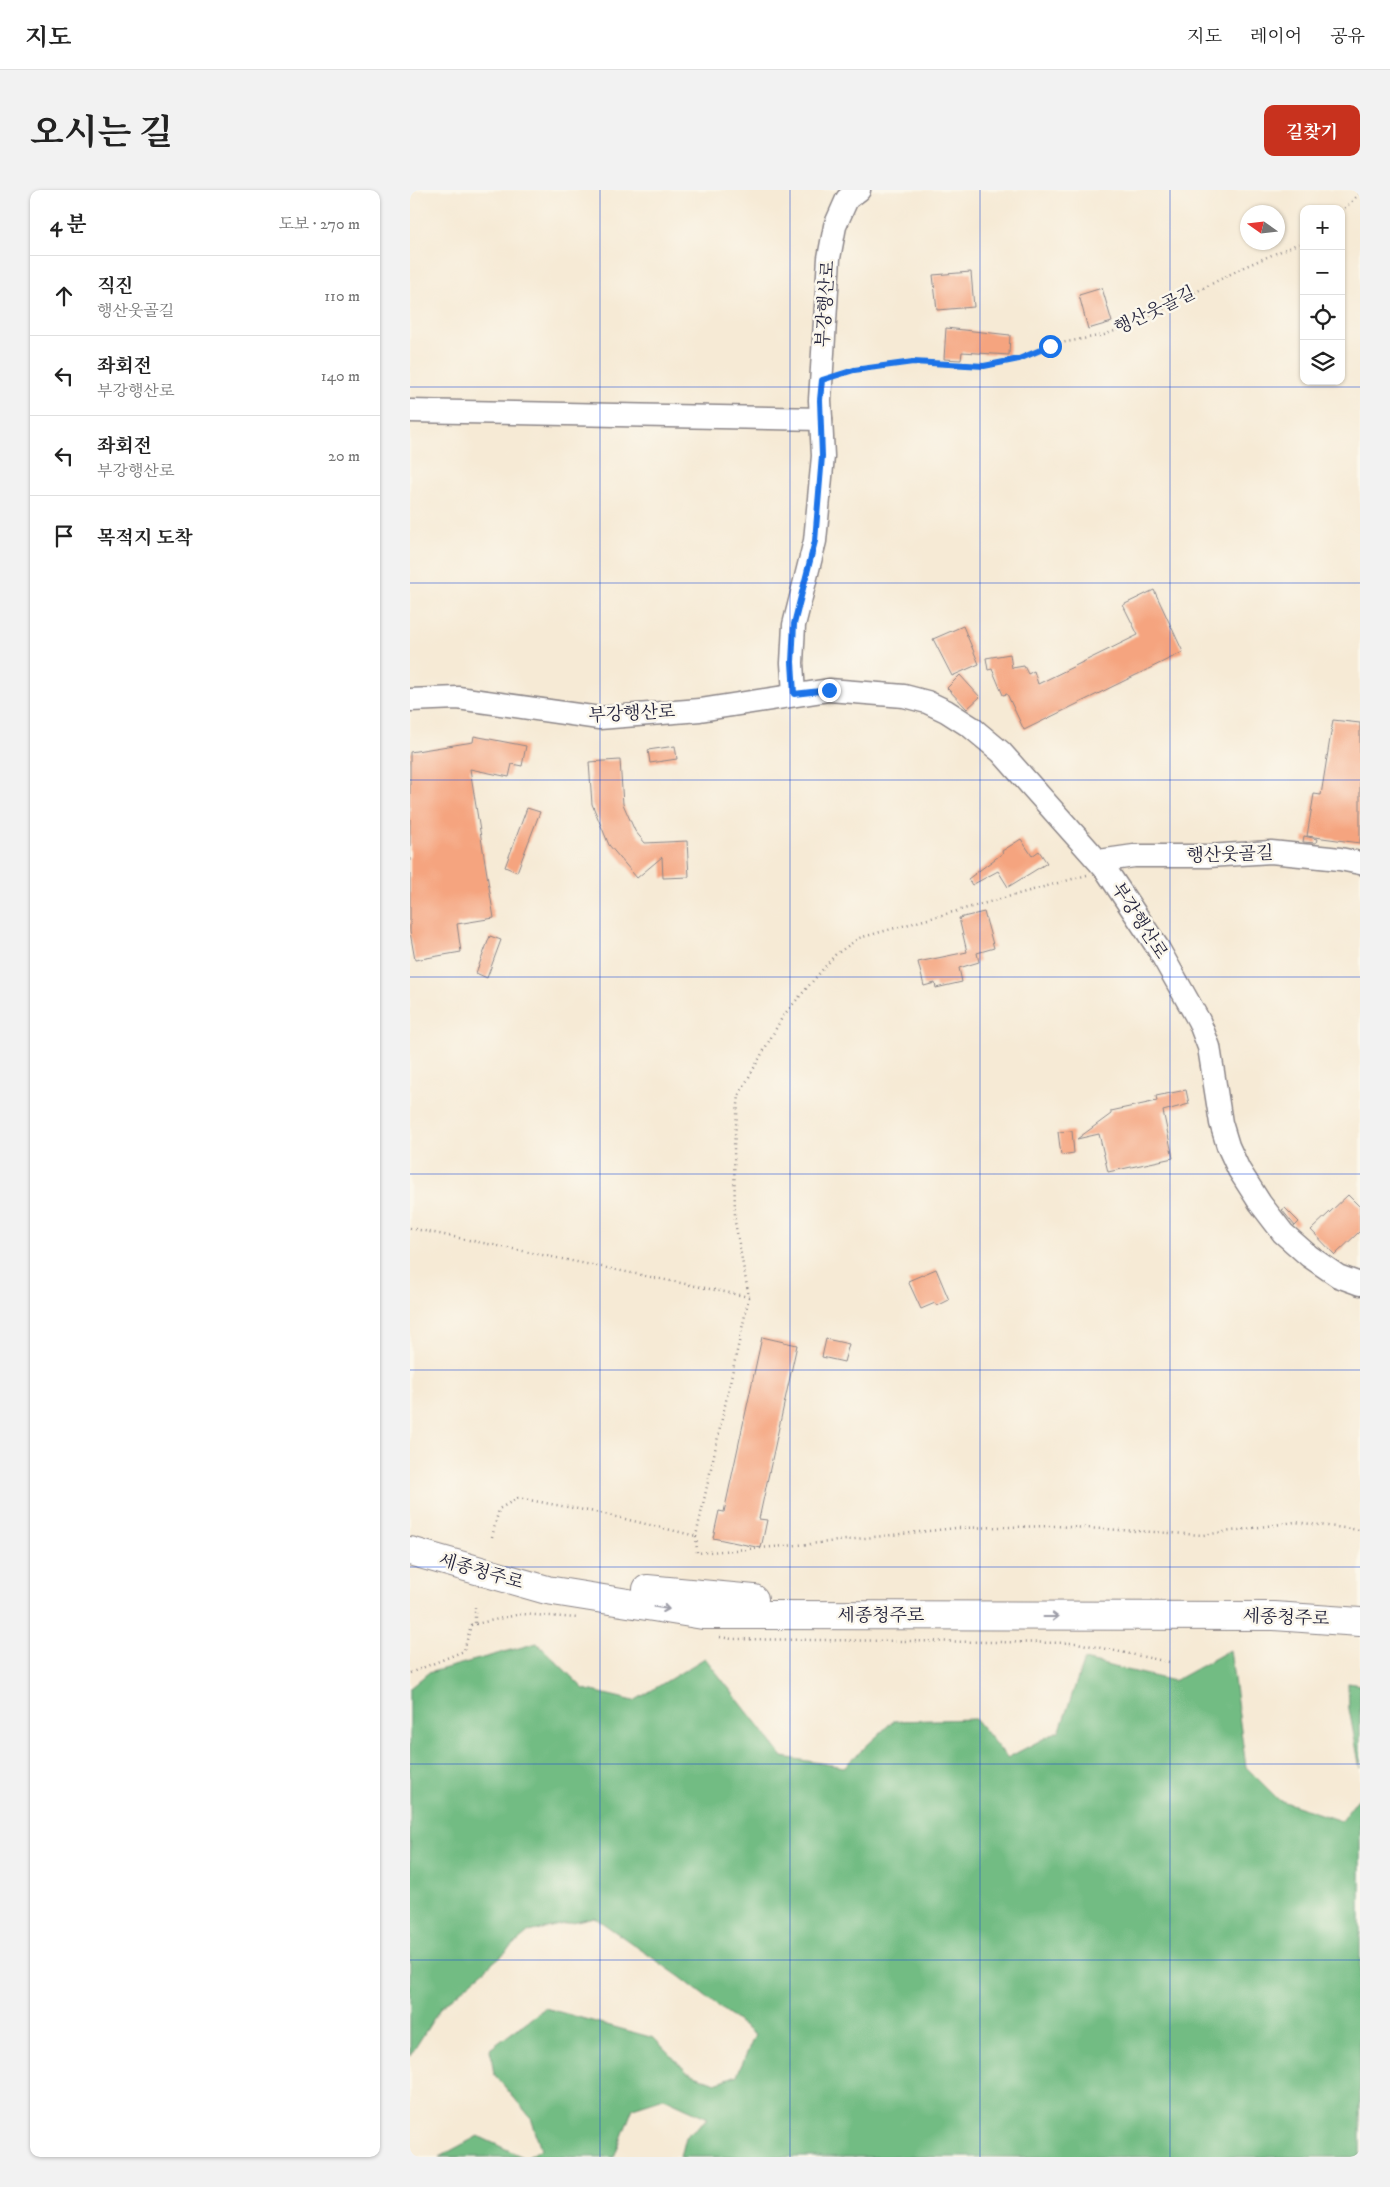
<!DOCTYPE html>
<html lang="ko">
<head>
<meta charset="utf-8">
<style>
  :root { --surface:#fff; --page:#f2f2f2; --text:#222; --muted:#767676; --line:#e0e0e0; --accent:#c8321e }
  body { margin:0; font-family:"IM FELL DW Pica","Noto Serif KR",serif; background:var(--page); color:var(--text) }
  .controls { position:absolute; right:15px; top:15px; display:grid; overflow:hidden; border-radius:10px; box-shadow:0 1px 4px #0004 }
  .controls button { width:45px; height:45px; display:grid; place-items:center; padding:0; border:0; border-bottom:1px solid var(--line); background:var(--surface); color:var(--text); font:25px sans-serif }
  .compass { position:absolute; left:830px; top:15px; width:45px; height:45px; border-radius:50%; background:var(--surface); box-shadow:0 1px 4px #0004; rotate:284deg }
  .stop { position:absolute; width:15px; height:15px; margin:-11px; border:4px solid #1a73e8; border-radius:50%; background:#fff }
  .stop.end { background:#1a73e8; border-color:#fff; box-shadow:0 1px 5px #0008 }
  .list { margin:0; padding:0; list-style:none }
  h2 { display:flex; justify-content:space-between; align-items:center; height:65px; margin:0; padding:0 20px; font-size:21px }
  h2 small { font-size:16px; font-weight:400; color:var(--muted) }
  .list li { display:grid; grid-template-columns:32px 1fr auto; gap:15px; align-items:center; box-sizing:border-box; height:80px; padding:0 20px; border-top:1px solid var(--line) }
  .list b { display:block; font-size:19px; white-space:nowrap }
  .list p { margin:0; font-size:16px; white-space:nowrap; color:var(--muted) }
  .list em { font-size:16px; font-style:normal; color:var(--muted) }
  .icon { flex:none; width:28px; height:28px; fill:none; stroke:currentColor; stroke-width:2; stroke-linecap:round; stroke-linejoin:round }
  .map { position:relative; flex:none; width:950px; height:1967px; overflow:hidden; border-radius:10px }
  header { display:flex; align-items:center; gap:30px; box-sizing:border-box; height:70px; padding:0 25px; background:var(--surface); border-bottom:1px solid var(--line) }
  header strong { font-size:24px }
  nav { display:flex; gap:28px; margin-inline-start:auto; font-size:18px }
  .intro { display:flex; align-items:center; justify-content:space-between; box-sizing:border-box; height:120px; padding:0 30px }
  h1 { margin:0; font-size:35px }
  .button { padding:12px 22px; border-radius:10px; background:var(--accent); color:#fff; font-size:18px; font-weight:700 }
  main { display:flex; gap:30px; padding:0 30px }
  aside { flex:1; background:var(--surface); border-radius:10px; box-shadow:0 1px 4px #0004 }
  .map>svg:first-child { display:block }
  .forest { fill:#72bc83; stroke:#4a6f5f }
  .building { fill:#f5a47f }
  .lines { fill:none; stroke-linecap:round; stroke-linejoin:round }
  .minor-casing { stroke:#8c8688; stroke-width:25 }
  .highway-casing { stroke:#8c8688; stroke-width:30 }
  .path { stroke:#8c8688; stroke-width:2.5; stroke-dasharray:1 4; stroke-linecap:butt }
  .minor { stroke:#fff; stroke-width:22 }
  .highway { stroke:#fff; stroke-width:28 }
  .oneway { stroke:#9c9ca7 }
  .route { stroke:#1a73e8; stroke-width:6 }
  .grid { fill:none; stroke:#1d4ed8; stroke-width:1; stroke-opacity:0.55 }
  .labels { text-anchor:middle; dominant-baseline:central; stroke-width:5; stroke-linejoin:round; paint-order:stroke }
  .street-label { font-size:18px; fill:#22223b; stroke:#fbf7ec }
</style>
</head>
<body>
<header>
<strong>지도</strong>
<nav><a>지도</a><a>레이어</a><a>공유</a></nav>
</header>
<div class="intro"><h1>오시는 길</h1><a class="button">길찾기</a></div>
<main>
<aside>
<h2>4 분<small>도보 · 270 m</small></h2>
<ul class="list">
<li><svg class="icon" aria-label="ahead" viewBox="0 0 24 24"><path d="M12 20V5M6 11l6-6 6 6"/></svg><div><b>직진</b><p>행산웃골길</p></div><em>110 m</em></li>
<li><svg class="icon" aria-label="left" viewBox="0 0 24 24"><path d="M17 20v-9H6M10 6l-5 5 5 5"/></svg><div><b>좌회전</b><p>부강행산로</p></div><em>140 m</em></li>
<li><svg class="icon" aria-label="left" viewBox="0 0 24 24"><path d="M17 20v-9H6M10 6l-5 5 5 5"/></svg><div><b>좌회전</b><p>부강행산로</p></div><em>20 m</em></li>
<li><svg class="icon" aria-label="arrive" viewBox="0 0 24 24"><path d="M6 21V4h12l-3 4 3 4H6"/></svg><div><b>목적지 도착</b></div></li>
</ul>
</aside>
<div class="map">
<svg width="950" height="1967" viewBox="0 0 950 1967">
  <rect width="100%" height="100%" fill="#fbf7ec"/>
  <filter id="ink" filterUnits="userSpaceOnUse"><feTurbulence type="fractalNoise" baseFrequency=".02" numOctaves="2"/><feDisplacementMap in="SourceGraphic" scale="10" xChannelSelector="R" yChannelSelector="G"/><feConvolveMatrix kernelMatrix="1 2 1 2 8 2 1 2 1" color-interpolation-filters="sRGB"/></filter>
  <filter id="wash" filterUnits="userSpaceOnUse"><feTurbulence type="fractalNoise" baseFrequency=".0096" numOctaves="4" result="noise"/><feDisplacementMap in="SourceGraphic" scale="20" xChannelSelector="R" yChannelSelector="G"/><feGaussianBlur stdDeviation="1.12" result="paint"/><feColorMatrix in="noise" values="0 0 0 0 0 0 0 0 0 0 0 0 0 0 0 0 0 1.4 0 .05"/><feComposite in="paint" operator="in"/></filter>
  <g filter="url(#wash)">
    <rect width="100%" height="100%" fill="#f6ead5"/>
    <g class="forest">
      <polygon points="127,1453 174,1499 224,1511 295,1468 373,1567 434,1577 483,1531 565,1529 597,1568 650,1540 674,1470 764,1491 820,1460 836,1577 869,1610 931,1631 950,1606 950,1967 270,1967 275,1947 298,1928 254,1908 223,1918 204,1967 118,1967 131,1959 121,1928 84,1884 80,1859 135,1818 244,1848 277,1882 306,1893 327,1885 345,1845 270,1787 184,1727 119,1742 31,1817 0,1866 0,1498 18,1483"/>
      <polygon points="938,1493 950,1495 950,1578 939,1519"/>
      <polygon points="68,1946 113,1967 29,1967"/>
    </g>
    <g id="blocks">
      <g class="building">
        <polygon points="561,82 564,117 527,120 523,85"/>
        <polygon points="692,98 702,132 678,139 669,105"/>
        <polygon points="536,138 600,145 599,165 552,162 551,170 534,169"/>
        <polygon points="744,400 773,462 614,540 597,504 593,505 582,479 578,480 576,468 600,464 602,478 614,476 618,484 624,481 628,494 728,445 713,415"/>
        <polygon points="553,436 569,474 542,486 523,449"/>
        <polygon points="550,485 570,507 557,519 537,498"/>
        <polygon points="923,530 950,533 950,653 897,646 904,604 911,605"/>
        <polygon points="64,546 116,556 112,576 102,574 99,587 60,579 84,728 47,734 51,762 5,770 0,742 0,562 63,552"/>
        <polygon points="265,556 267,569 240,573 238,560"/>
        <polygon points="210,570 213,614 225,641 235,653 277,651 279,687 253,688 252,667 227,688 199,655 182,614 179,572"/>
        <polygon points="117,618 130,622 107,682 95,677"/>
        <polygon points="894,646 907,649 906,653 893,652"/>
        <polygon points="611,649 622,666 629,661 637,673 598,697 588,681 562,695 558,689 593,663 592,661"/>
        <polygon points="574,722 584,758 567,763 569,772 549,778 552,792 526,798 525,793 514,796 508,772 557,762 549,728"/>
        <polygon points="80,746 91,750 77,788 66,783"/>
        <polygon points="776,900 779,914 753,921 763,968 698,982 689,944 667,949 701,924 701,921 747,911 746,906"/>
        <polygon points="662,941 664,963 651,965 648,942"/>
        <polygon points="938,1005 950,1017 950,1041 925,1065 901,1040"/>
        <polygon points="875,1018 889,1032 885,1036 872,1020"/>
        <polygon points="526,1079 539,1110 527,1116 525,1113 511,1119 498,1091"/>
        <polygon points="352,1147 387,1155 349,1329 357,1330 351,1358 303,1348 309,1321 314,1322"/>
        <polygon points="416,1149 439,1154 434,1172 412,1167"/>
      </g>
    </g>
  </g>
  <g filter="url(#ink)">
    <use href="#blocks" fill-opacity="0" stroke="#8c8688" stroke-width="1"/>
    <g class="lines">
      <defs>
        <g id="minor">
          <polyline points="0,221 411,229"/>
          <polyline points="384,504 382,473 384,435 405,351 413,266 410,210 419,68 425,36 437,9 449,0"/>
          <polyline points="0,510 48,508 189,528 290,520 419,500 494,506 517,512 536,521 561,537 591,562 696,680 748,758 789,831 799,857 811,933 818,956 829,980 850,1013 873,1043 899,1066 928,1086 950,1094"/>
          <polyline points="689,671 724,666 798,666 861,662 930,669 950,673"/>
        </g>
        <g id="highway">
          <polyline points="0,1361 137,1400 293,1425 864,1426 950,1432"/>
          <polyline points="237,1399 344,1409"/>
        </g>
      </defs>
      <use href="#minor" class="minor-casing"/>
      <use href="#highway" class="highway-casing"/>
      <g class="path">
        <polyline points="931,22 950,3"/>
        <polyline points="430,185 444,180 503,172 574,176 609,169 640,155 694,145 728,132 834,77 894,51"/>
        <polyline points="0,1038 339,1107 325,1032 324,955 329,905 373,826 425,765 449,748 677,685"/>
        <polyline points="339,1107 286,1346 287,1363 400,1354 546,1338 644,1336 793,1345 885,1332 950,1340"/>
        <polyline points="82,1347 89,1319 108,1308 190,1323 286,1346"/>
        <polyline points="61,1435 111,1424 168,1428"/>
        <polyline points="310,1447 322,1449 667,1453 759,1472"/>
        <polyline points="0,1483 54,1461 61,1435 65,1433 65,1417"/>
      </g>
      <use href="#minor" class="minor"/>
      <use href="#highway" class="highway"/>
    </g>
    <defs><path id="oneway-shaft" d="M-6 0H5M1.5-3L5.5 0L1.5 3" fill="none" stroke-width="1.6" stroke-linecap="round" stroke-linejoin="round" transform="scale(1.25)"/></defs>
    <g class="oneway">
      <use href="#oneway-shaft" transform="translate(252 1418) rotate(9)"/>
      <use href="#oneway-shaft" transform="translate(641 1427)"/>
    </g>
  </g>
  <g class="lines" filter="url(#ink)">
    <polyline class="route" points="419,500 384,504 382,472 384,434 405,351 412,266 410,210 412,190 444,180 503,172 574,176 609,169 640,156"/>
  </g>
  <path class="grid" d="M190 0V1967M380 0V1967M570 0V1967M760 0V1967M0 197H950M0 393H950M0 590H950M0 787H950M0 984H950M0 1180H950M0 1377H950M0 1574H950M0 1770H950"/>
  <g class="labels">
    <g class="street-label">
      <text transform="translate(416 114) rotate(-86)">부강행산로</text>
      <text transform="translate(745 121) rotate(-26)">행산웃골길</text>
      <text transform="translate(222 524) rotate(-3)">부강행산로</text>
      <text transform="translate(820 665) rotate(-2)">행산웃골길</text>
      <text transform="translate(729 731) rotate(57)">부강행산로</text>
      <text transform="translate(71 1382) rotate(16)">세종청주로</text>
      <text x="471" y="1426">세종청주로</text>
      <text transform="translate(876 1428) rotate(2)">세종청주로</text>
    </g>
  </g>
</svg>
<div class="controls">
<button>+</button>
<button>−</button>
<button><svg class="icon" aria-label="locate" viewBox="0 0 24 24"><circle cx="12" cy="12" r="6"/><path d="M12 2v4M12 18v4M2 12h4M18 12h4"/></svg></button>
<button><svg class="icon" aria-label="layers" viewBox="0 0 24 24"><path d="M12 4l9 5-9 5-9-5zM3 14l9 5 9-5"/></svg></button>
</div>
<svg class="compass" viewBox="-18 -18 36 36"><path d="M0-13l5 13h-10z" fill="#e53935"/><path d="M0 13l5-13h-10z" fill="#767676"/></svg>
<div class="stop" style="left:640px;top:156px"></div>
<div class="stop end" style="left:419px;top:500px"></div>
</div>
</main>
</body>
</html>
